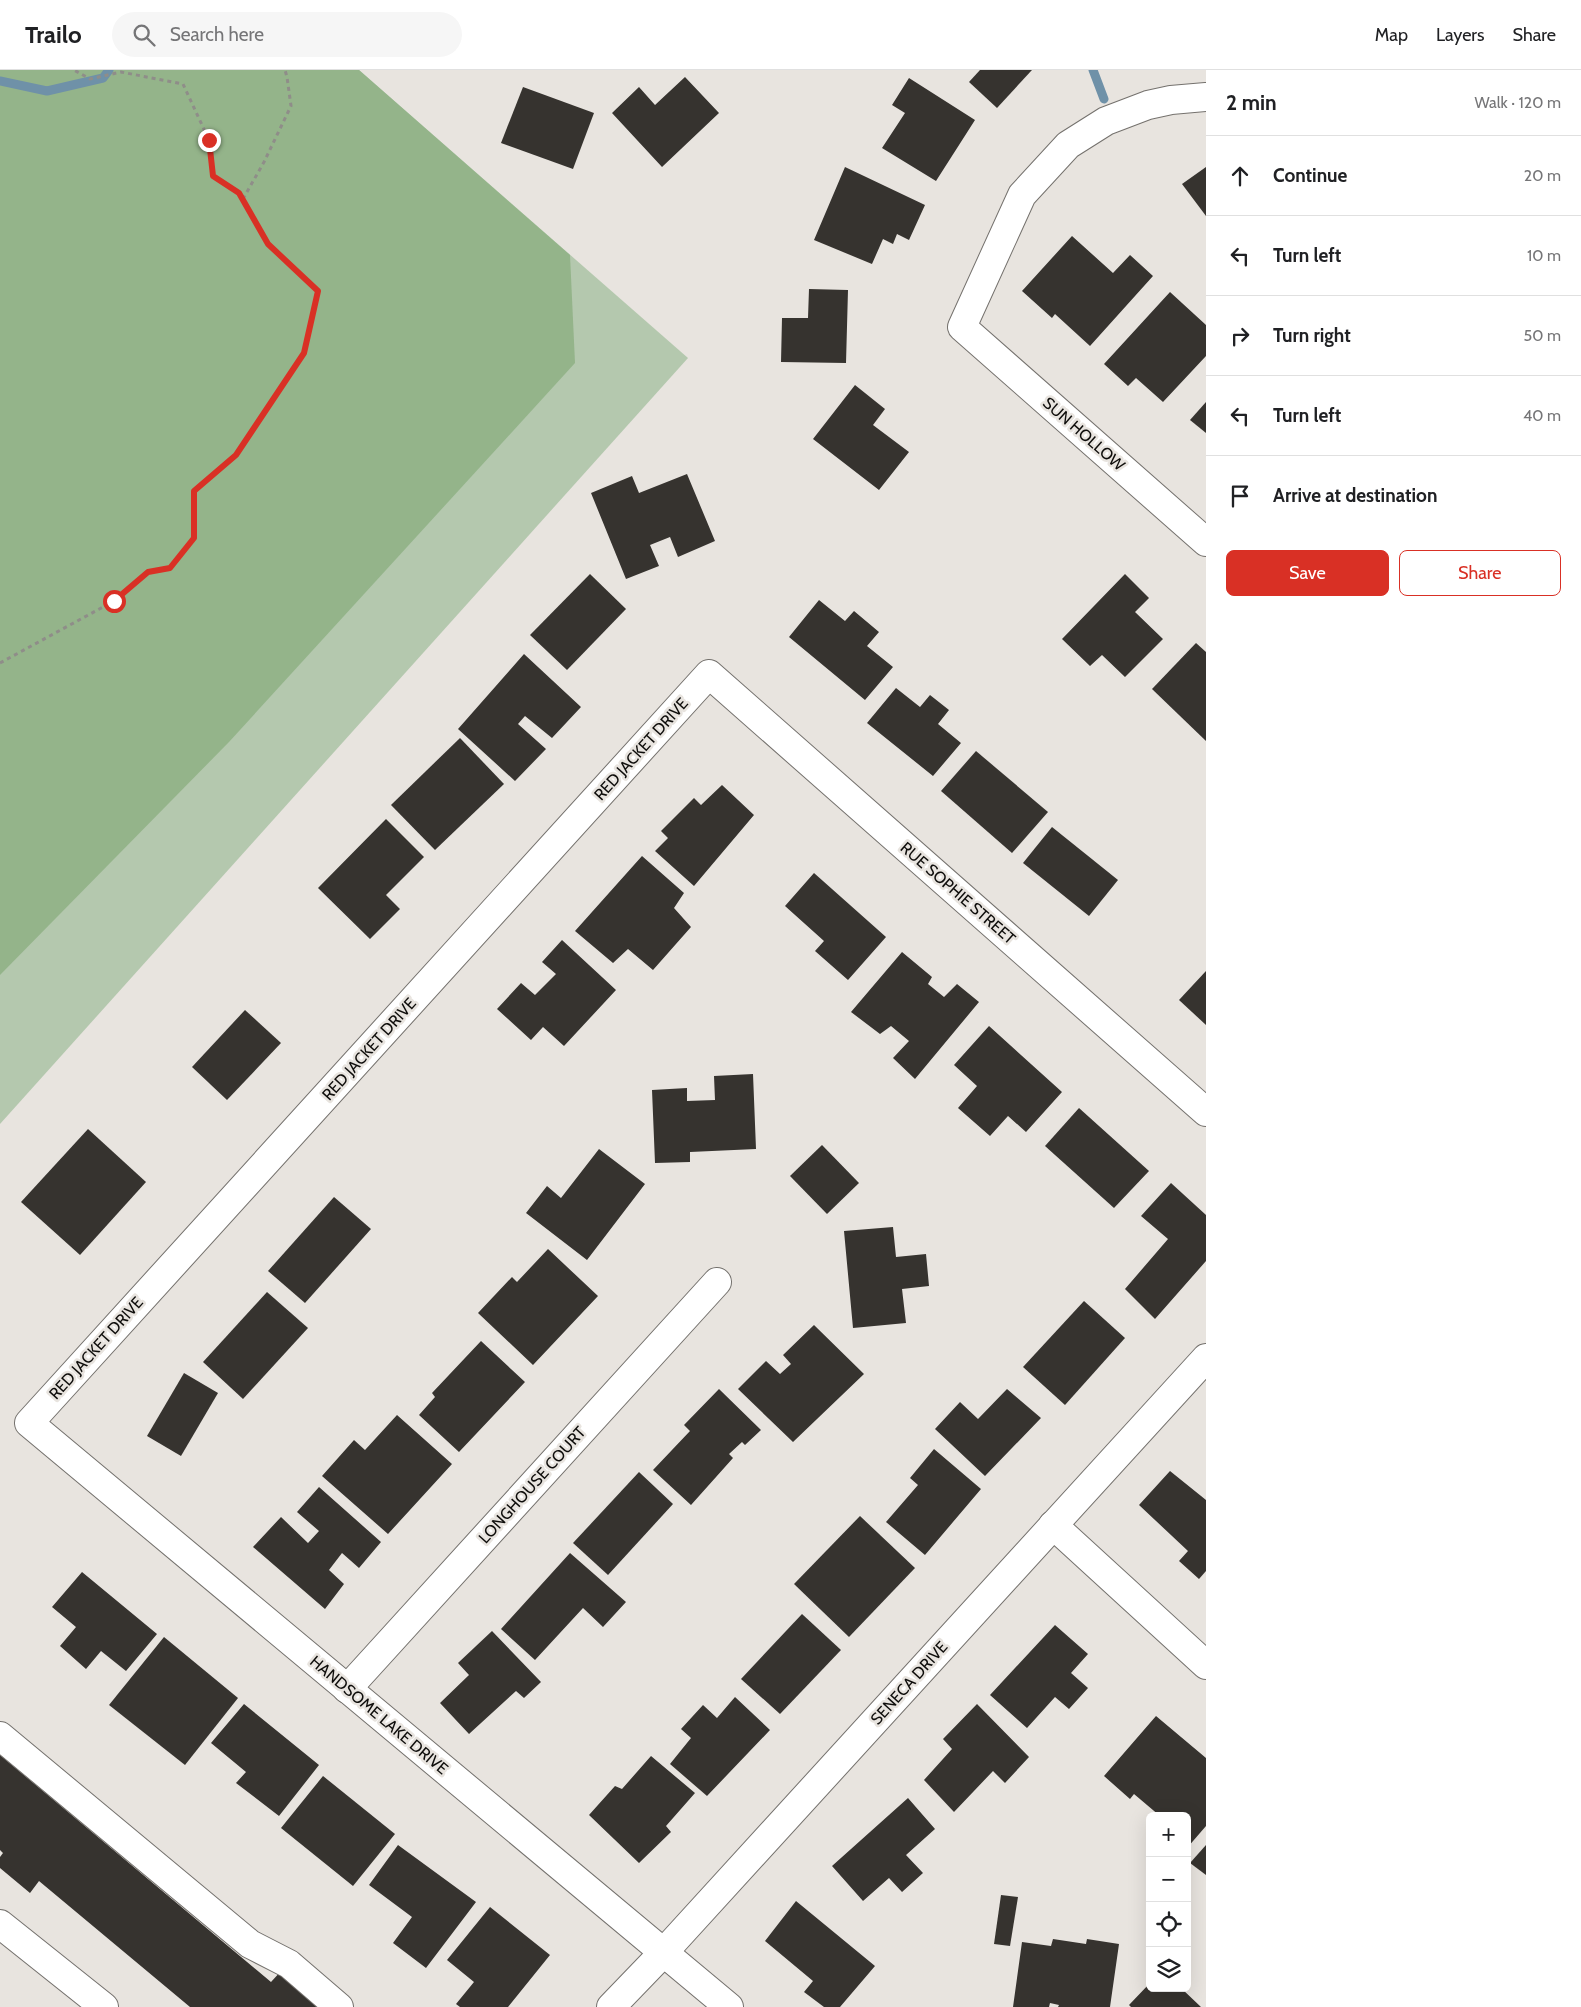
<!DOCTYPE html>
<html lang="en">
<head>
<meta charset="utf-8">
<style>
  :root { --surface:#fff; --page:#f6f6f6; --text:#202124; --muted:#757577; --line:#e0e0e0; --accent:#d93025 }
  body { margin:0; font-family:Cabin,sans-serif; background:var(--page); color:var(--text) }
  .controls { position:absolute; right:15px; bottom:15px; display:grid; overflow:hidden; border-radius:8px; box-shadow:0 5px 20px #0002 }
  .controls button { width:45px; height:45px; display:grid; place-items:center; padding:0; border:0; border-bottom:1px solid var(--line); background:var(--surface); color:var(--text); font:25px sans-serif }
  .stop { position:absolute; width:15px; height:15px; margin:-11px; border:4px solid #d93025; border-radius:50%; background:#fff }
  .stop.end { background:#d93025; border-color:#fff; box-shadow:0 1px 5px #0008 }
  .list { margin:0; padding:0; list-style:none }
  h2 { display:flex; justify-content:space-between; align-items:center; height:65px; margin:0; padding:0 20px; font-size:21px }
  h2 small { font-size:16px; font-weight:400; color:var(--muted) }
  .list li { display:grid; grid-template-columns:32px 1fr auto; gap:15px; align-items:center; box-sizing:border-box; height:80px; padding:0 20px; border-top:1px solid var(--line) }
  .list b { display:block; font-size:19px; white-space:nowrap }
  .list em { font-size:16px; font-style:normal; color:var(--muted) }
  .actions { display:flex; gap:10px; padding:15px 20px }
  .actions a { flex:1; padding:11px 0; border:1px solid var(--accent); border-radius:8px; text-align:center; font-size:18px; color:var(--accent) }
  .actions .main { background:var(--accent); color:#fff }
  .icon { flex:none; width:28px; height:28px; fill:none; stroke:currentColor; stroke-width:2; stroke-linecap:round; stroke-linejoin:round }
  .map { position:relative; flex:none; width:1206px; height:1937px; overflow:hidden }
  header { display:flex; align-items:center; gap:30px; box-sizing:border-box; height:70px; padding:0 25px; background:var(--surface); border-bottom:1px solid var(--line) }
  header strong { font-size:24px }
  nav { display:flex; gap:28px; margin-inline-start:auto; font-size:18px }
  .search { width:350px; height:45px; background:var(--page); display:flex; align-items:center; gap:12px; box-sizing:border-box; padding:0 18px; border-radius:28px; color:var(--muted); font-size:19px }
  main { display:flex }
  aside { flex:1; background:var(--surface) }
  .map>svg:first-child { display:block }
  .green { fill:#b4c8ae }
  .forest { fill:#94b48a }
  .lines { fill:none; stroke-linecap:round; stroke-linejoin:round }
  .stream { stroke:#6f91a8; stroke-width:9 }
  .building { fill:#36332f }
  .minor-casing { stroke:#74716d; stroke-width:30 }
  .path { stroke:#8f8d89; stroke-width:3; stroke-dasharray:4 4; stroke-linecap:butt }
  .minor { stroke:#fff; stroke-width:28 }
  .route { stroke:#d93025; stroke-width:6 }
  .labels { text-anchor:middle; dominant-baseline:central; stroke-width:5; stroke-linejoin:round; paint-order:stroke }
  .street-label { font-size:16px; fill:#0e0d0b; stroke:#e8e4df }
</style>
</head>
<body>
<header>
<strong>Trailo</strong>
<div class="search"><svg class="icon" aria-label="search" viewBox="0 0 24 24"><circle cx="10" cy="10" r="6"/><path d="M15 15l6 6"/></svg>Search here</div>
<nav><a>Map</a><a>Layers</a><a>Share</a></nav>
</header>
<main>
<div class="map">
<svg width="1206" height="1937" viewBox="0 0 1206 1937">
  <rect width="100%" height="100%" fill="#e8e4df"/>
  <polygon class="green" points="0,0 359,0 688,288 0,1054"/>
  <polygon class="forest" points="0,0 359,0 570,185 575,293 229,672 0,905"/>
  <g class="lines">
    <g class="stream">
      <polyline points="1093,0 1104,29"/>
      <polyline points="0,11 47,21 103,8 109,0"/>
    </g>
  </g>
  <g class="building">
    <polygon points="980,0 1032,0 997,38 969,12"/>
    <polygon points="685,7 719,43 662,97 612,43 639,17 655,35"/>
    <polygon points="909,8 975,50 936,111 882,78 905,43 892,35"/>
    <polygon points="523,17 594,43 573,99 501,73"/>
    <polygon points="845,97 925,135 909,170 897,164 893,174 883,169 872,194 814,170"/>
    <polygon points="1206,97 1206,146 1182,114"/>
    <polygon points="1072,166 1113,203 1130,185 1153,206 1090,276 1055,244 1052,248 1022,221"/>
    <polygon points="809,219 848,220 846,293 781,292 782,248 808,248"/>
    <polygon points="1170,222 1206,255 1206,286 1163,332 1136,308 1128,316 1104,294"/>
    <polygon points="855,315 885,339 873,355 909,382 879,420 813,369"/>
    <polygon points="1206,332 1206,363 1190,350"/>
    <polygon points="687,404 715,471 678,487 670,467 650,475 659,496 626,509 591,423 632,406 639,423"/>
    <polygon points="590,504 626,539 567,600 530,565"/>
    <polygon points="1125,504 1149,528 1135,542 1163,569 1125,607 1102,585 1090,596 1062,569"/>
    <polygon points="819,530 845,551 854,541 879,562 867,576 893,597 865,630 789,567"/>
    <polygon points="1196,573 1206,582 1206,671 1152,619"/>
    <polygon points="524,584 581,637 552,668 525,646 518,654 546,679 515,711 458,659"/>
    <polygon points="896,618 920,637 930,625 949,640 938,654 961,673 933,706 867,653"/>
    <polygon points="460,668 504,714 435,780 391,735"/>
    <polygon points="976,681 1048,742 1012,783 941,721"/>
    <polygon points="722,715 754,745 694,816 655,781 668,768 661,761 694,728 701,735"/>
    <polygon points="386,749 424,787 386,825 400,839 370,869 318,818"/>
    <polygon points="1052,757 1118,810 1089,846 1023,793"/>
    <polygon points="642,786 684,823 674,838 691,857 653,900 628,879 613,893 575,861"/>
    <polygon points="814,803 886,867 848,910 815,881 824,871 785,836"/>
    <polygon points="562,870 616,920 564,976 543,957 531,970 497,939 521,913 535,925 556,904 542,892"/>
    <polygon points="902,882 932,907 928,914 944,927 957,914 979,932 915,1009 893,988 909,971 891,956 880,964 851,942"/>
    <polygon points="1206,901 1206,955 1179,930"/>
    <polygon points="245,940 281,973 227,1030 192,997"/>
    <polygon points="989,956 1062,1022 1026,1062 1008,1046 990,1066 958,1038 977,1016 954,995"/>
    <polygon points="753,1004 756,1079 690,1082 690,1092 655,1093 652,1020 687,1018 687,1031 715,1030 714,1006"/>
    <polygon points="1079,1038 1149,1101 1114,1138 1045,1076"/>
    <polygon points="88,1059 146,1112 80,1185 21,1132"/>
    <polygon points="822,1075 859,1113 827,1144 790,1106"/>
    <polygon points="599,1079 645,1114 587,1190 526,1143 547,1116 561,1128"/>
    <polygon points="1171,1113 1206,1145 1206,1191 1155,1249 1125,1219 1168,1169 1141,1146"/>
    <polygon points="334,1127 371,1159 305,1233 268,1201"/>
    <polygon points="893,1157 896,1187 926,1184 929,1216 902,1219 906,1253 853,1258 844,1161"/>
    <polygon points="548,1179 598,1226 533,1295 478,1243 512,1207 517,1212"/>
    <polygon points="267,1222 308,1258 243,1329 203,1292"/>
    <polygon points="1084,1231 1125,1268 1065,1335 1023,1297"/>
    <polygon points="814,1255 864,1304 793,1372 738,1319 766,1291 780,1304 791,1294 783,1285"/>
    <polygon points="481,1271 525,1312 459,1382 419,1345 435,1327 432,1323"/>
    <polygon points="184,1303 218,1323 181,1386 147,1366"/>
    <polygon points="719,1319 761,1360 745,1375 742,1372 729,1384 733,1388 691,1435 653,1400 690,1361 684,1355"/>
    <polygon points="1007,1319 1041,1348 985,1406 935,1359 960,1332 978,1349"/>
    <polygon points="397,1345 452,1394 388,1464 322,1406 354,1370 365,1380"/>
    <polygon points="934,1379 981,1419 925,1485 886,1452 918,1415 910,1408"/>
    <polygon points="1170,1401 1206,1430 1206,1501 1199,1509 1179,1491 1188,1481 1139,1435"/>
    <polygon points="639,1402 673,1434 608,1505 573,1473"/>
    <polygon points="319,1417 381,1472 359,1498 342,1483 329,1500 344,1514 325,1539 253,1477 281,1447 308,1473 319,1461 297,1442"/>
    <polygon points="860,1446 915,1498 849,1567 794,1514"/>
    <polygon points="570,1483 626,1532 603,1557 583,1538 535,1590 501,1559"/>
    <polygon points="82,1502 157,1564 126,1601 101,1581 86,1599 60,1576 76,1557 52,1537"/>
    <polygon points="802,1544 841,1580 780,1644 741,1609"/>
    <polygon points="1055,1555 1088,1584 1071,1603 1088,1618 1069,1639 1055,1627 1027,1658 990,1625"/>
    <polygon points="492,1561 541,1612 524,1628 516,1621 469,1664 440,1633 469,1605 458,1593"/>
    <polygon points="164,1567 238,1628 185,1695 109,1635"/>
    <polygon points="735,1627 770,1660 707,1726 670,1694 691,1668 681,1659 703,1635 717,1648"/>
    <polygon points="244,1634 319,1695 279,1746 236,1713 246,1702 211,1673"/>
    <polygon points="977,1634 1029,1687 1005,1713 993,1701 954,1742 924,1710 952,1679 943,1669"/>
    <polygon points="1156,1646 1206,1688 1206,1756 1187,1778 1187,1746 1160,1746 1134,1724 1130,1729 1104,1706"/>
    <polygon points="0,1685 271,1912 282,1900 324,1937 190,1937 39,1811 30,1823 0,1798 0,1787 3,1783 0,1780"/>
    <polygon points="651,1686 695,1723 666,1756 671,1762 639,1793 589,1745 615,1716 622,1719"/>
    <polygon points="323,1706 395,1764 353,1816 281,1758"/>
    <polygon points="908,1728 935,1759 906,1785 923,1803 902,1822 889,1808 863,1831 832,1796"/>
    <polygon points="398,1775 476,1832 426,1898 393,1873 412,1847 369,1815"/>
    <polygon points="1206,1775 1206,1805 1190,1793"/>
    <polygon points="1001,1825 1018,1827 1010,1876 994,1874"/>
    <polygon points="796,1831 875,1896 840,1937 824,1937 804,1922 813,1911 765,1871"/>
    <polygon points="490,1837 550,1885 508,1937 460,1937 456,1934 474,1912 447,1890"/>
    <polygon points="1053,1869 1086,1874 1087,1869 1119,1874 1110,1937 1058,1937 1059,1935 1050,1933 1049,1937 1013,1937 1022,1872 1051,1876"/>
    <polygon points="1150,1913 1150,1918 1181,1918 1201,1937 1131,1937 1129,1935"/>
  </g>
  <g class="lines">
    <defs>
      <g id="minor">
        <polyline points="1206,27 1171,30 1148,35 1106,51 1068,75 1022,125 962,257 1206,472"/>
        <polyline points="1053,1455 1206,1595"/>
        <polyline points="347,1619 717,1212"/>
        <polyline points="0,1666 250,1874 289,1894 339,1937"/>
        <polyline points="0,1854 104,1937"/>
        <polyline points="611,1937 663,1883 1206,1288"/>
        <polyline points="729,1937 29,1353 709,604 1206,1042"/>
      </g>
    </defs>
    <use href="#minor" class="minor-casing"/>
    <g class="path">
      <polyline points="243,129 264,92 291,36 287,7 285,0"/>
      <polyline points="0,593 114,531 148,502 170,498 194,468 194,421 236,385 304,283 318,221 268,174 239,123 213,106 209,70 183,14 121,2 90,9 74,0"/>
    </g>
    <use href="#minor" class="minor"/>
  </g>
  <g class="lines">
    <polyline class="route" points="114,531 148,502 170,498 194,468 194,421 236,385 304,283 318,221 268,174 239,123 213,106 209,70"/>
  </g>
  <g class="labels">
    <g class="street-label">
      <text transform="translate(1084 364) rotate(41)">SUN HOLLOW</text>
      <text transform="translate(641 679) rotate(-48)">RED JACKET DRIVE</text>
      <text transform="translate(958 823) rotate(41)">RUE SOPHIE STREET</text>
      <text transform="translate(369 979) rotate(-48)">RED JACKET DRIVE</text>
      <text transform="translate(96 1278) rotate(-48)">RED JACKET DRIVE</text>
      <text transform="translate(532 1415) rotate(-48)">LONGHOUSE COURT</text>
      <text transform="translate(909 1613) rotate(-48)">SENECA DRIVE</text>
      <text transform="translate(379 1645) rotate(40)">HANDSOME LAKE DRIVE</text>
    </g>
  </g>
</svg>
<div class="controls">
<button>+</button>
<button>−</button>
<button><svg class="icon" aria-label="locate" viewBox="0 0 24 24"><circle cx="12" cy="12" r="6"/><path d="M12 2v4M12 18v4M2 12h4M18 12h4"/></svg></button>
<button><svg class="icon" aria-label="layers" viewBox="0 0 24 24"><path d="M12 4l9 5-9 5-9-5zM3 14l9 5 9-5"/></svg></button>
</div>
<div class="stop" style="left:114px;top:531px"></div>
<div class="stop end" style="left:209px;top:70px"></div>
</div>
<aside>
<h2>2 min<small>Walk · 120 m</small></h2>
<ul class="list">
<li><svg class="icon" aria-label="ahead" viewBox="0 0 24 24"><path d="M12 20V5M6 11l6-6 6 6"/></svg><div><b>Continue</b></div><em>20 m</em></li>
<li><svg class="icon" aria-label="left" viewBox="0 0 24 24"><path d="M17 20v-9H6M10 6l-5 5 5 5"/></svg><div><b>Turn left</b></div><em>10 m</em></li>
<li><svg class="icon" aria-label="right" viewBox="0 0 24 24"><path d="M7 20v-9h11M14 6l5 5-5 5"/></svg><div><b>Turn right</b></div><em>50 m</em></li>
<li><svg class="icon" aria-label="left" viewBox="0 0 24 24"><path d="M17 20v-9H6M10 6l-5 5 5 5"/></svg><div><b>Turn left</b></div><em>40 m</em></li>
<li><svg class="icon" aria-label="arrive" viewBox="0 0 24 24"><path d="M6 21V4h12l-3 4 3 4H6"/></svg><div><b>Arrive at destination</b></div></li>
</ul>
<div class="actions"><a class="main">Save</a><a>Share</a></div>
</aside>
</main>
</body>
</html>
